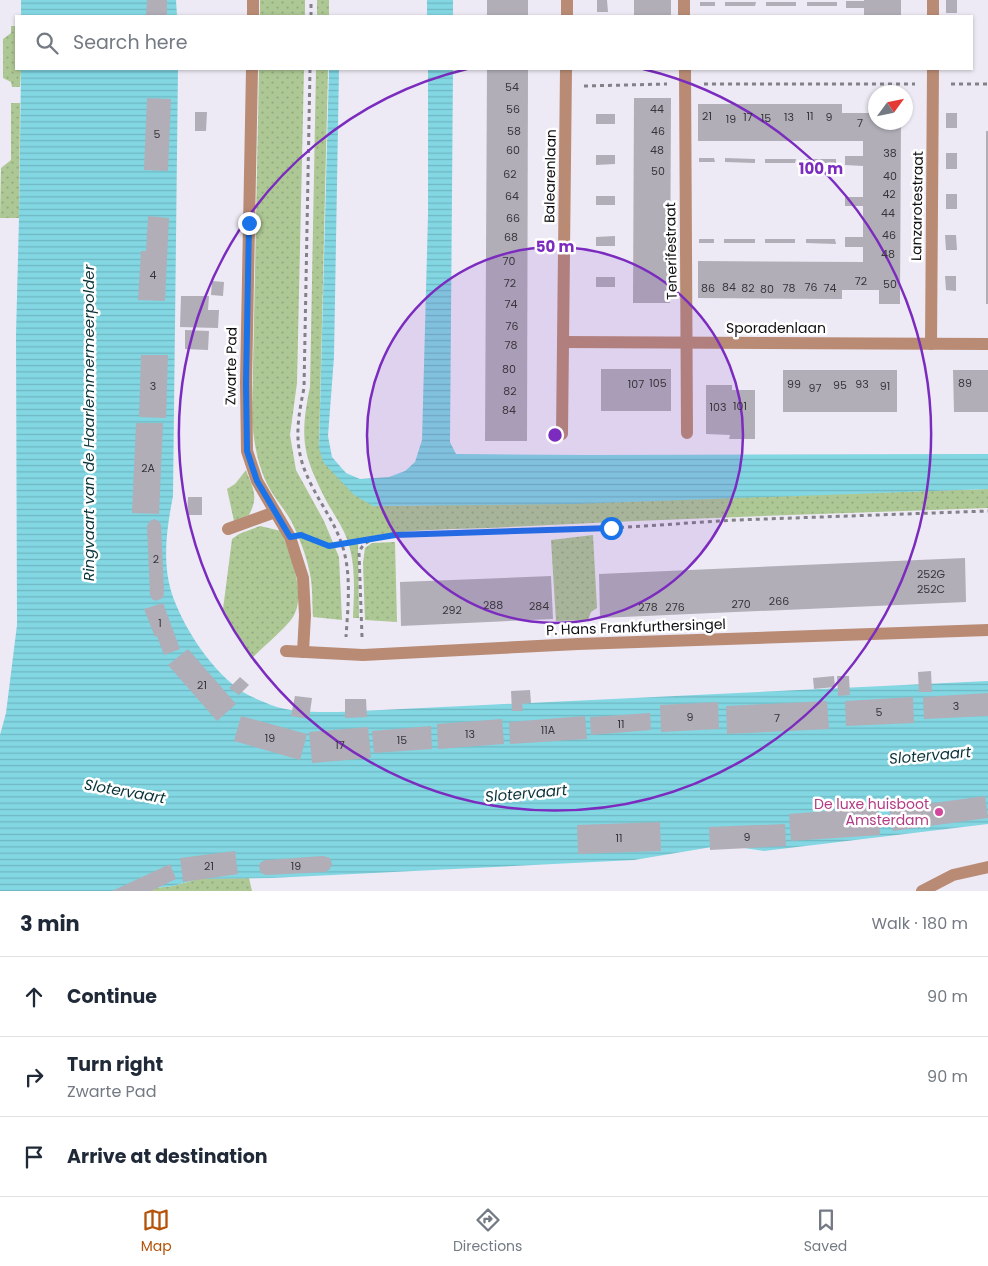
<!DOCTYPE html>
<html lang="en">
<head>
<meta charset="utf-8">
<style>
  :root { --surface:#fff; --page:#f2f2f3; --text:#1f2937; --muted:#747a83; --line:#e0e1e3; --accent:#b45309 }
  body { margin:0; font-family:Poppins,sans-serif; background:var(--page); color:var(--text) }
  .compass { position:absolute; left:868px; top:85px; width:45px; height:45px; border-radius:50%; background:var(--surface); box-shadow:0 1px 4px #0004; rotate:57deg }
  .stop { position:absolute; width:15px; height:15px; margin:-11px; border:4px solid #1a73e8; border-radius:50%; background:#fff }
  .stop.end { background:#1a73e8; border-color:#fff; box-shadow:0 1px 5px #0008 }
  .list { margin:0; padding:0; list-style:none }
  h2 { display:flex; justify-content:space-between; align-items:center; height:65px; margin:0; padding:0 20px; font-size:21px }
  h2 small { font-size:16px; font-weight:400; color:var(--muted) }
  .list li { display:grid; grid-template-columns:32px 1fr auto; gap:15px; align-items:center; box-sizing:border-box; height:80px; padding:0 20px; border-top:1px solid var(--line) }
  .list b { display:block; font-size:19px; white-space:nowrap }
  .list p { margin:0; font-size:16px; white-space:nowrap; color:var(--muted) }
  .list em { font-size:16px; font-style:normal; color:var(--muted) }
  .icon { flex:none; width:28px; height:28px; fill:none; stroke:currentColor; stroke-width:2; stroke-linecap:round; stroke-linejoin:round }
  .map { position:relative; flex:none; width:988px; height:891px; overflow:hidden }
  .search { position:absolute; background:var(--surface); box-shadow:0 1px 4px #0004; left:15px; right:15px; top:15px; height:55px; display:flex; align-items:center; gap:12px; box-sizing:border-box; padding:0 18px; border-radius:0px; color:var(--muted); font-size:19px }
  .sheet { height:305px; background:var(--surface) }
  nav { display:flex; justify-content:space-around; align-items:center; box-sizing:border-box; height:70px; border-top:1px solid var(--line); background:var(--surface); font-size:14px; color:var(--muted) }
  nav a { display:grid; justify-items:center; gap:2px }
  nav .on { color:var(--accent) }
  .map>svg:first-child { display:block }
  .grass { fill:url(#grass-dots) }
  .water { fill:url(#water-rules) }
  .building { fill:#b1aeb8 }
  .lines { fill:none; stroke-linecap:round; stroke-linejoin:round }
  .path { stroke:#838188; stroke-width:3; stroke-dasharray:4 4; stroke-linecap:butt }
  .minor { stroke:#b98b75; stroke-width:12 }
  .route { stroke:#1a73e8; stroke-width:6 }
  .ring { fill:none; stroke:#7b2cbf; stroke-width:2.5 }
  .hotel-dot { fill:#d1479c; stroke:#fff; stroke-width:2 }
  .labels { text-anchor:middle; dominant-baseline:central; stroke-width:5; stroke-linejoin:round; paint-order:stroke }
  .number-label { font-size:11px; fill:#38363b }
  .street-label { font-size:14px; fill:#0f0e11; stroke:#fff }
  .hotel-label { font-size:14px; fill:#b23c85; stroke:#fff; text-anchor:end }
  .water-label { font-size:15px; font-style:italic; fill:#0a343a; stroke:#fff }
  .centre { fill:#7b2cbf; stroke:#fff; stroke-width:2.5 }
  .ring-label { font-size:15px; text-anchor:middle; font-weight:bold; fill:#7b2cbf; stroke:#fff; stroke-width:5; stroke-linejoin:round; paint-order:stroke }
</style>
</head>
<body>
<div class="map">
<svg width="988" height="891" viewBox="0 0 988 891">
  <defs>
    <pattern id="grass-dots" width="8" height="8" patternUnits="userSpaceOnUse" patternTransform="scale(1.25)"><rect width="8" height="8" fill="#adc894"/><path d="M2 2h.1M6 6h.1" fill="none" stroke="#94ab7f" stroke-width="1.8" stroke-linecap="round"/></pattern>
    <pattern id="water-rules" width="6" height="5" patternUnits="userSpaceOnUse" patternTransform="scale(1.25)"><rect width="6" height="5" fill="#82d7e3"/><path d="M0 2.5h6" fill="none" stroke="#6fb7c2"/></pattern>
  </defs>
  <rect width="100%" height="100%" fill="#edeaf5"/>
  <g class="grass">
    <rect x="260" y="0" width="45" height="16"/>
    <rect x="317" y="0" width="12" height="16"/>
    <polygon points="11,26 16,26 16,69 21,69 20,87 12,87 11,82 3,78 3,39 11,33"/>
    <path d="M259 69H304L297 383 290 435 296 470 324 521 339 557 342 620 313 617C312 603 313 588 310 574 307 558 301 542 294 527 288 513 278 503 271 491 258 469 254 444 252 420Z"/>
    <path d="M316 69H328L319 448 373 506 517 504 988 489V508C822 514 655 519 489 528 463 529 376 529 358 542L359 618H353C354 593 356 566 348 542 344 529 335 516 328 504 303 456 299 440 310 387Z"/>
    <polygon points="11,103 20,103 19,218 0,218 1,168 11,160"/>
    <path d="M246 470C253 489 259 496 249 515L234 521 227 489 235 484Z"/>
    <path d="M260 526 281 531C290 553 307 595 293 617 285 629 262 648 251 659L223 609 232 539 239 534Z"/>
    <polygon points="593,535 597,608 591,612 588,620 556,621 551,540"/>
    <polygon points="395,542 397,622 365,620 363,563 365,548 372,543"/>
    <polygon points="249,878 252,891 149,891 155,888 173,886 198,879"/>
  </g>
  <g class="water">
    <polygon points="21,0 176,0 177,16 21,16"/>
    <rect x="427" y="0" width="26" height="16"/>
    <path d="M21 69H178L173 496C167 527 162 560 171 591 182 626 212 672 243 692 251 697 262 701 271 705 293 713 316 712 339 712L988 681V824L764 851 724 845 634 860 272 878 198 879 173 886 155 888 149 891H0V735L6 713 17 625 16 335 19 218Z"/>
    <polygon points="329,69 339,69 334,357 328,436 332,457 346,473 360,479 389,477 405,471 415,462 422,440 428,215 428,69 453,69 450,442 456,454 589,455 988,454 988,489 574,504 373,506 354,495 323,462 319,448"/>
  </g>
  <g class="building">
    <polygon points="147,0 167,0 167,16 146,16"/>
    <rect x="487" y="0" width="41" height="16"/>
    <polygon points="597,0 607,0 608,12 597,12"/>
    <rect x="634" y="0" width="37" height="16"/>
    <polygon points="864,0 901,0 901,16 864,16 864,8 846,8 846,1 864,1"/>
    <rect x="946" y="0" width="11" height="13"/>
    <rect x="700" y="2" width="15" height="4"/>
    <polygon points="725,2 756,2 755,6 725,6"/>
    <rect x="766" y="2" width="30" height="4"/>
    <rect x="807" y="2" width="30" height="4"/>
    <polygon points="487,69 528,69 527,441 485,441"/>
    <polygon points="147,98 171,99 168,171 144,170"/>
    <polygon points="634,98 671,98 670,303 633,303"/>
    <polygon points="698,104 842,104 842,113 876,113 876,122 901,122 900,304 879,304 879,290 842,290 842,299 698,298 698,261 863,262 863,247 845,247 845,237 863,237 863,206 845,206 845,197 863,197 863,166 845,165 845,156 863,156 863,141 698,141"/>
    <polygon points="195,112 207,112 206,131 195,131"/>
    <rect x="946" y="113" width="11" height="15"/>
    <rect x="596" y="114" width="19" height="10"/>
    <rect x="986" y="131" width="2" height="173"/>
    <rect x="946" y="153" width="11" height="16"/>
    <polygon points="596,155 615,155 615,164 596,165"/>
    <polygon points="699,158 714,158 715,162 699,162"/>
    <polygon points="725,158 755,159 755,163 725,162"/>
    <polygon points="765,159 796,159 795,163 765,163"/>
    <rect x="806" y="159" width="30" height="4"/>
    <rect x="946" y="194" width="11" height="15"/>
    <rect x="596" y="196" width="19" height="9"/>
    <polygon points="148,216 169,218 165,301 138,300 141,251 146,251"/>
    <polygon points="945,235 956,235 957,250 946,250"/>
    <polygon points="615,236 615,246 596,246 596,237"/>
    <rect x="699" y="239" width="15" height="4"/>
    <rect x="724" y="239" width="31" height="4"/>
    <rect x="765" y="239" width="30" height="4"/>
    <polygon points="806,239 835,239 836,244 806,243"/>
    <polygon points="945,276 956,276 956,291 946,290"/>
    <rect x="596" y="277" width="19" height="10"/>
    <polygon points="212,281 224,282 223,296 211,295"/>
    <polygon points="181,296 209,296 208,310 219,310 218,328 180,327"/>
    <polygon points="185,330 209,331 208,350 185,349"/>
    <polygon points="141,355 168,355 166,418 139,417"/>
    <rect x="601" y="369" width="70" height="42"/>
    <rect x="783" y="370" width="114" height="42"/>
    <polygon points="953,370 988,370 988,412 954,412"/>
    <polygon points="706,385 732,385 732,390 755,390 755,439 729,439 730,435 706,434"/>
    <polygon points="136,423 163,423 159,514 132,513"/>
    <polygon points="188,497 202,497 202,515 187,515"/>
    <polygon points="154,519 159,521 161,525 164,592 163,598 156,601 152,599 150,595 147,526 150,521"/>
    <polygon points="965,558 966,602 600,618 599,574"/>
    <polygon points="551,576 553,619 401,626 400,582"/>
    <polygon points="163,603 180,649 164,655 157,636 155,637 144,609"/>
    <polygon points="188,649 236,704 217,721 168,665"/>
    <polygon points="931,671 932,692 919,692 918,672"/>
    <polygon points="834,676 835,687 814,689 813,678"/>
    <polygon points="837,676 849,676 850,695 838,696"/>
    <polygon points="240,677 249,685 239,695 229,688"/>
    <polygon points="530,690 531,703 522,704 523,711 512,711 511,691"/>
    <polygon points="988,693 988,716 924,719 923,697"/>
    <polygon points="295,696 312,698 309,719 291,716"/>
    <polygon points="913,697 914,723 846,726 845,701"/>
    <polygon points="345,699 366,699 367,717 345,718"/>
    <polygon points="827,701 829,729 727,734 726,706"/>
    <polygon points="718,702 719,729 661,732 660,705"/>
    <polygon points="650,713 651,730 591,735 590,717"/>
    <polygon points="241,716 307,734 300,760 234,741"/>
    <polygon points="585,716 587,739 510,744 509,722"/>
    <polygon points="502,719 504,744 438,749 437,724"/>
    <polygon points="431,726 432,749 374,753 372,731"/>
    <polygon points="368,727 371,758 312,763 309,732"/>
    <polygon points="985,796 988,818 893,831 889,809"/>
    <polygon points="878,807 880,835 791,841 789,814"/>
    <polygon points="660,822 661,851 578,854 577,825"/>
    <polygon points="785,824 786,846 710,850 709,827"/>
    <polygon points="235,851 238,874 183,882 180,858"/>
    <polygon points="323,856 330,858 332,864 330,869 325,872 266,875 261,873 259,867 260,863 265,860"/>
    <polygon points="170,864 176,879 151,891 112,891"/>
  </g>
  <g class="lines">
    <g class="path">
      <polyline points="311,16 311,0"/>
      <path d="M310 69 304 388C296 427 293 451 313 488 322 506 334 522 341 542 352 571 348 606 346 637"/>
      <polyline points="704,84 915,84"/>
      <polyline points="951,84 988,84"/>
      <polyline points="584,86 667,84"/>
      <polyline points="311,539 329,546 368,540"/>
      <path d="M362 637 359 553C364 537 381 538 395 535L611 528 737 520 988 511"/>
    </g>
    <g class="minor">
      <polyline points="684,0 684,16"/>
      <polyline points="933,0 933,16"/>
      <polyline points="253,16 253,0"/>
      <polyline points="567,16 567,0"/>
      <polyline points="252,69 246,383 247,451 257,481 290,537 303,578 305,615 303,652"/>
      <polyline points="685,69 687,433"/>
      <polyline points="564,342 988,344"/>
      <polyline points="931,344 933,69"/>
      <polyline points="562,434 566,69"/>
      <polyline points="228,529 275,512"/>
      <polyline points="286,651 363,655 578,644 988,630"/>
      <polyline points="922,891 953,875 988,867"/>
    </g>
  </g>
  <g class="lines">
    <polyline class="route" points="249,223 246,383 247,451 257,481 290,537 301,535 329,546 395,535 611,528"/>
  </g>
  <circle cx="555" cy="435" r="188" fill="#7b2cbf" fill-opacity=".12"/>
  <g class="ring">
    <circle cx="555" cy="435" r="188"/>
    <path d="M643 69A376 376 0 1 1 467 69"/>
  </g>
  <circle class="hotel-dot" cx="939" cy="812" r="5"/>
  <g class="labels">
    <g class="number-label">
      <text x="512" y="87">54</text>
      <text x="513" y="109">56</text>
      <text x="657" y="109">44</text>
      <text x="707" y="116">21</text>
      <text x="810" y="116">11</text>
      <text x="748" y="117">17</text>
      <text x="789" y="117">13</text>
      <text x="829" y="117">9</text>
      <text x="766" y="118">15</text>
      <text x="731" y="119">19</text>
      <text x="860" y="123">7</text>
      <text x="514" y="131">58</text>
      <text x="658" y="131">46</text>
      <text x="157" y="134">5</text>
      <text x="513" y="150">60</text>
      <text x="657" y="150">48</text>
      <text x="890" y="153">38</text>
      <text x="658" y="171">50</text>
      <text x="510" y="174">62</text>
      <text x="890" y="176">40</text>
      <text x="889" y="194">42</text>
      <text x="512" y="196">64</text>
      <text x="888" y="213">44</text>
      <text x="513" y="218">66</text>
      <text x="889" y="235">46</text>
      <text x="511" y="237">68</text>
      <text x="888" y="254">48</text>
      <text x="509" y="261">70</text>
      <text x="153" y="275">4</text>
      <text x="861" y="281">72</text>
      <text x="510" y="283">72</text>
      <text x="890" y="284">50</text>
      <text x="729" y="287">84</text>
      <text x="811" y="287">76</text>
      <text x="708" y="288">86</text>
      <text x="748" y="288">82</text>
      <text x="789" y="288">78</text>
      <text x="830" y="288">74</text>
      <text x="767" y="289">80</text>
      <text x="511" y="304">74</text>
      <text x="512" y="326">76</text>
      <text x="511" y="345">78</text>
      <text x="509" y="369">80</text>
      <text x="658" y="383">105</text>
      <text x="965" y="383">89</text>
      <text x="636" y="384">107</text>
      <text x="794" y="384">99</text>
      <text x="862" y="384">93</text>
      <text x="840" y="385">95</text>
      <text x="153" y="386">3</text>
      <text x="885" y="386">91</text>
      <text x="815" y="388">97</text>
      <text x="510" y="391">82</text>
      <text x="740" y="406">101</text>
      <text x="718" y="407">103</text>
      <text x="509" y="410">84</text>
      <text x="148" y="468">2A</text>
      <text x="156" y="559">2</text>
      <text x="931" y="574">252G</text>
      <text x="931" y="589">252C</text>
      <text x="779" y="601">266</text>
      <text x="741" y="604">270</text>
      <text x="493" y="605">288</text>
      <text x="539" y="606">284</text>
      <text x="648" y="607">278</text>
      <text x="675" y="607">276</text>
      <text x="452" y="610">292</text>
      <text x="160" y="623">1</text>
      <text x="202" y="685">21</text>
      <text x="956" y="706">3</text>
      <text x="879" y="712">5</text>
      <text x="690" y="717">9</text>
      <text x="777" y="718">7</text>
      <text x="621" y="724">11</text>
      <text x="548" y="730">11A</text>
      <text x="470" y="734">13</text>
      <text x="270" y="738">19</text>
      <text x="402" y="740">15</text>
      <text x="340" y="745">17</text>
      <text x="747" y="837">9</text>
      <text x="619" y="838">11</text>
      <text x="209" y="866">21</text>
      <text x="296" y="866">19</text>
    </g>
    <g class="street-label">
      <text transform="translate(550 176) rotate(-89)">Balearenlaan</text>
      <text transform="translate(917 206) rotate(-89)">Lanzarotestraat</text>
      <text transform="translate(671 251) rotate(-91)">Tenerifestraat</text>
      <text x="776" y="328">Sporadenlaan</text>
      <text transform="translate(231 366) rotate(-89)">Zwarte Pad</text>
      <text transform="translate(636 627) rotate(-2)">P. Hans Frankfurthersingel</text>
    </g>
    <g class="hotel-label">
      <text x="929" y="804">De luxe huisboot<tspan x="929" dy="16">Amsterdam</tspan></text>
    </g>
    <g class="water-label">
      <text transform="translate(88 423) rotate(-90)">Ringvaart van de Haarlemmermeerpolder</text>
      <text transform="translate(930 755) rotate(-5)">Slotervaart</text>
      <text transform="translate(125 791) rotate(10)">Slotervaart</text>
      <text transform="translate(526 793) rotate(-5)">Slotervaart</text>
    </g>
  </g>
  <circle cx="555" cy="435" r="8" class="centre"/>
  <g class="ring-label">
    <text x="821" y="174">100 m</text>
    <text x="555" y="252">50 m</text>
  </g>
</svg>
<svg class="compass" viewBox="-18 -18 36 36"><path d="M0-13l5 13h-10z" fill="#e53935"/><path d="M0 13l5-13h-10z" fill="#747a83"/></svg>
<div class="stop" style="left:611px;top:528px"></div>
<div class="stop end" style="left:249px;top:223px"></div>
<div class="search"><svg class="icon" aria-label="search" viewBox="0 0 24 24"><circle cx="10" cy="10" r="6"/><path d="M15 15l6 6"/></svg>Search here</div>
</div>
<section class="sheet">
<h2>3 min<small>Walk · 180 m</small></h2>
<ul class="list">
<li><svg class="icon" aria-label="ahead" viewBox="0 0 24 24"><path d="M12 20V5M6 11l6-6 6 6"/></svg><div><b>Continue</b></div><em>90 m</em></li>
<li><svg class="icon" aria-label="right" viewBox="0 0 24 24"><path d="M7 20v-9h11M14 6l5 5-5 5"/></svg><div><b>Turn right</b><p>Zwarte Pad</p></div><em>90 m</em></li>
<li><svg class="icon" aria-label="arrive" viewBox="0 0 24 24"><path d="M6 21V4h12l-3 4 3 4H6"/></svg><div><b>Arrive at destination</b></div></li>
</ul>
</section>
<nav>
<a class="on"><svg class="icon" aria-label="map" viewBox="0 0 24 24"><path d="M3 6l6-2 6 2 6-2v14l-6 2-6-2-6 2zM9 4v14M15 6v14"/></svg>Map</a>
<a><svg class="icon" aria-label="directions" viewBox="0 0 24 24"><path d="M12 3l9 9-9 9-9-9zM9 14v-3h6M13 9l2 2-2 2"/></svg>Directions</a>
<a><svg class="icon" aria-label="saved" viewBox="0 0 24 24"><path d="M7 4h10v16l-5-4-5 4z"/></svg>Saved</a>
</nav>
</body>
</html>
